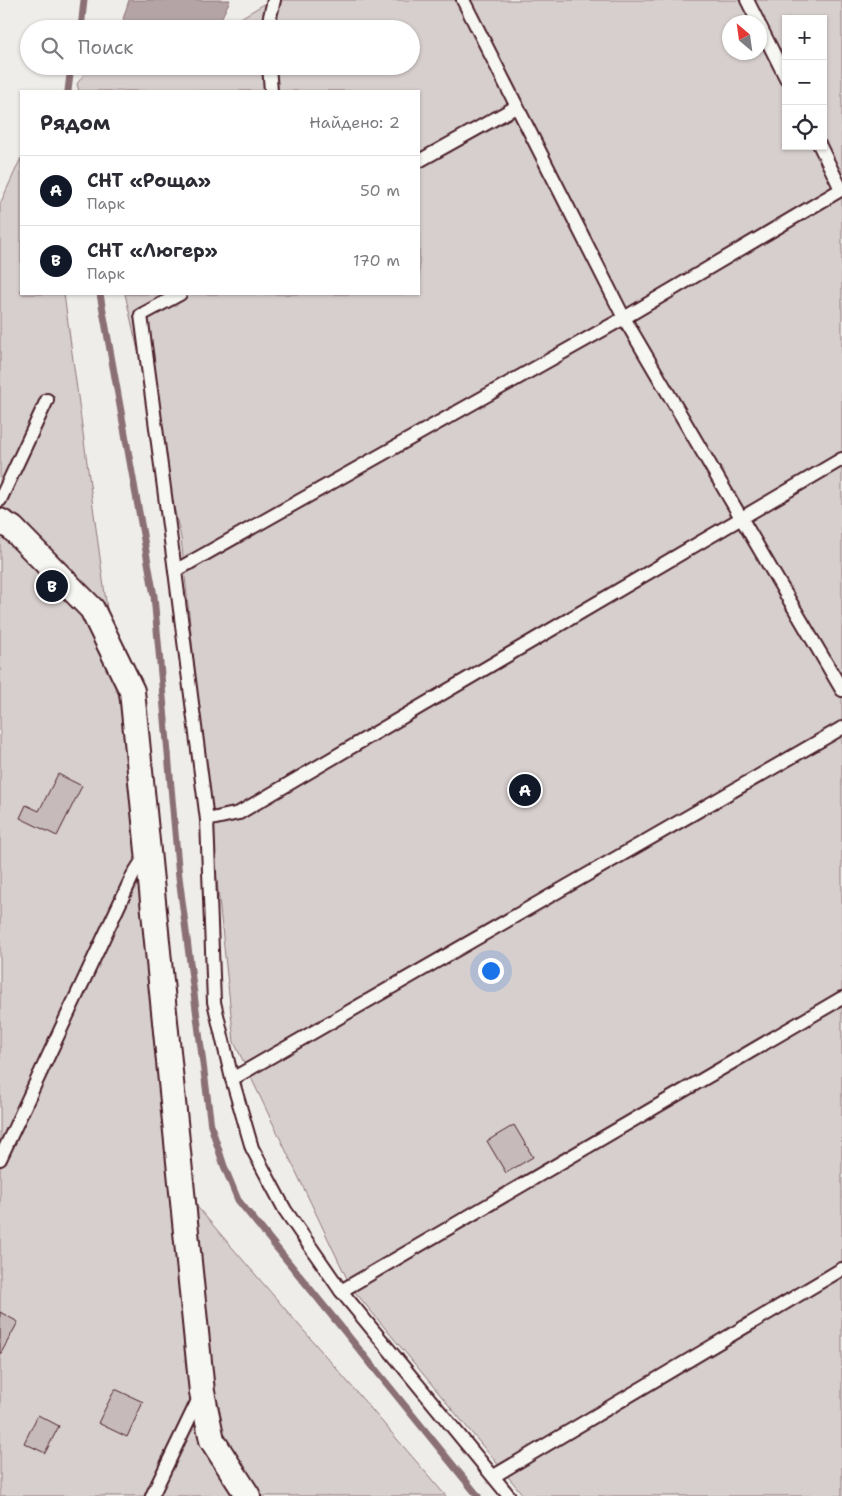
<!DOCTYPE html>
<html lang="ru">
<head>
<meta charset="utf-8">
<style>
  :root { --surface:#fff; --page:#f2f2f3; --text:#2b2b33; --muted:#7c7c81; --line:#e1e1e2; --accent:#111827 }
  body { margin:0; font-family:"Shantell Sans",sans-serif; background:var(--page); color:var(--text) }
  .controls { position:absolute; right:15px; top:15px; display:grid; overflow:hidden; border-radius:0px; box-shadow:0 1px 4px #0004 }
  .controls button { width:45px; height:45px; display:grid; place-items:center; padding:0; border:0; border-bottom:1px solid var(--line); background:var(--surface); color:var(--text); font:25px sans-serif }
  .compass { position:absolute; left:722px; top:15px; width:45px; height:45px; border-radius:50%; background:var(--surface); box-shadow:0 1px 4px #0004; rotate:331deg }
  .you { position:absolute; left:490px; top:970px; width:18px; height:18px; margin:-12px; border:4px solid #fff; border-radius:50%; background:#1a73e8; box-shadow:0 0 0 8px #1a73e833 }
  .badge { display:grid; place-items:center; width:32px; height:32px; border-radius:50%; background:var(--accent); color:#fff; font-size:16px; font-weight:700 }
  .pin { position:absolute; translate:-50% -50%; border:2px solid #fff; box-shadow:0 1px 5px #0006 }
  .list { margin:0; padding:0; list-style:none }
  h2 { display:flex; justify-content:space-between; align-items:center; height:65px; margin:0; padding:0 20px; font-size:21px }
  h2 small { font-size:16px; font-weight:400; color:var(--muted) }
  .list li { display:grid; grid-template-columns:32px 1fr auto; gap:15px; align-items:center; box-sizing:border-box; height:70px; padding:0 20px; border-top:1px solid var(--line) }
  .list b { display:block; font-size:19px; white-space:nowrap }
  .list p { margin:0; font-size:16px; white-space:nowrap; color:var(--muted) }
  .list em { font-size:16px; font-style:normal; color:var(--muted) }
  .icon { flex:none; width:28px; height:28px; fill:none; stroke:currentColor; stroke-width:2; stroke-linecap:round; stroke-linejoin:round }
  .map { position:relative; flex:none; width:842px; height:1496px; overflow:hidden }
  .search { position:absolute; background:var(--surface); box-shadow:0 1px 4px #0004; left:20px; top:20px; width:400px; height:55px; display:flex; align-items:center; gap:12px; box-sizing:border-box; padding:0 18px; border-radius:28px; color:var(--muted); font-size:19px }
  .panel { position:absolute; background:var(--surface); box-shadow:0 1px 4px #0004; left:20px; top:90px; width:400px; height:205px; border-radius:0px }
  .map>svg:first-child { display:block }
  .green { fill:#d7cfce; stroke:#90777c; fill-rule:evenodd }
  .water { fill:#b4a4a5; stroke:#8a6f74 }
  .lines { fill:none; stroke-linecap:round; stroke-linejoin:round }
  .stream { stroke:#8a6f74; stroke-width:7 }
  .building { fill:#c6babb; stroke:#4a1f2b }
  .lane-casing { stroke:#4a1f2b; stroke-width:16 }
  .street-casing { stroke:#4a1f2b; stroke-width:28 }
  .lane { stroke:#f6f6f2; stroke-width:12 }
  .street { stroke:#f6f6f2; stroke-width:24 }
</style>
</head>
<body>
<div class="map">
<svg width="842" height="1496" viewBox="0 0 842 1496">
  <rect width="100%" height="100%" fill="#efedea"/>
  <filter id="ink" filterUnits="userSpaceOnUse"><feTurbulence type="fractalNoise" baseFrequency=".02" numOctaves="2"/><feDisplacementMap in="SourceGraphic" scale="10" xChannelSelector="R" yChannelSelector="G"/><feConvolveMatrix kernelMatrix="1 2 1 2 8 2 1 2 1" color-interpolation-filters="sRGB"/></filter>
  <g filter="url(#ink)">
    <g class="green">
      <path d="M271 0H842V1496H524L351 1287 234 1042 181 538 125 294H419V91H79L77 84 90 66H411V29H222ZM786 19H823V146H786ZM730 22H760V52H730Z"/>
      <polygon points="21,158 21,294 64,294 187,1195 446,1496 0,1496 0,204"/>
    </g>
    <polygon class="water" points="129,0 230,0 221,19 201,29 133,29 123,19"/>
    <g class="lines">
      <g class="stream">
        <polyline points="81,29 84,0"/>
        <polyline points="68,91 71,66"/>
        <polyline points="100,294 154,596 179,877 211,1126 224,1166 238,1200 478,1496"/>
      </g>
    </g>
    <g class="building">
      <polygon points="58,774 82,786 57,836 20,818 26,805 39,811"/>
      <polygon points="514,1125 533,1157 506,1173 487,1141"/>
      <polygon points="0,1312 18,1322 0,1355"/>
      <polygon points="115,1389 143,1402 127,1437 98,1423"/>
      <polygon points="38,1415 59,1426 45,1453 24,1443"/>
    </g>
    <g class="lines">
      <defs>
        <g id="lane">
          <polyline points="463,0 624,318 842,690"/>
          <polyline points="747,0 758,22"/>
          <polyline points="760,26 786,78"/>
          <polyline points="267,29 274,0"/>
          <polyline points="269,66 271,91"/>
          <polyline points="820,146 841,189"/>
          <polyline points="419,161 516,107"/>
          <polyline points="180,294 141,315 175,571 207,820 214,1002 232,1079 252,1148 285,1210 341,1291 509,1496"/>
          <polyline points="0,500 47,400"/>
          <polyline points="175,571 624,318 842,189"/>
          <polyline points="207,820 239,813 842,459"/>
          <polyline points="232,1079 842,728"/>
          <polyline points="0,1159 133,875 147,853"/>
          <polyline points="341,1291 842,998"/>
          <polyline points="494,1476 842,1269"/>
          <polyline points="152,1496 201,1394"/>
        </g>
        <polyline id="street" points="0,521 12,528 92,609 132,691 202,1392 212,1440 248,1496"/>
      </defs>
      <use href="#lane" class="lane-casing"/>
      <use href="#street" class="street-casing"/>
      <use href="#lane" class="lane"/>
      <use href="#street" class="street"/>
    </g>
  </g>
</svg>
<div class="controls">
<button>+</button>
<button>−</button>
<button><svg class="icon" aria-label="locate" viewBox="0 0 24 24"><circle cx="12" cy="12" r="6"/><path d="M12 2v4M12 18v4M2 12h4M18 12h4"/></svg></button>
</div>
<svg class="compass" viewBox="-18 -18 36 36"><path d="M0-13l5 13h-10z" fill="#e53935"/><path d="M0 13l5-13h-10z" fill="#7c7c81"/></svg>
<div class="you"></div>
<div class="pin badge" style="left:525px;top:790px">A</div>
<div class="pin badge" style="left:52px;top:586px">B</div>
<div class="search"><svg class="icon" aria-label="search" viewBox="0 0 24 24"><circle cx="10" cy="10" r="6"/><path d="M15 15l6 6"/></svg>Поиск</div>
<section class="panel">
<h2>Рядом<small>Найдено: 2</small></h2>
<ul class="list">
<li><span class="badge">A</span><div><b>СНТ «Роща»</b><p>Парк</p></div><em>50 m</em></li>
<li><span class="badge">B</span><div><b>СНТ «Люгер»</b><p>Парк</p></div><em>170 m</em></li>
</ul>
</section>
</div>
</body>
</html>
